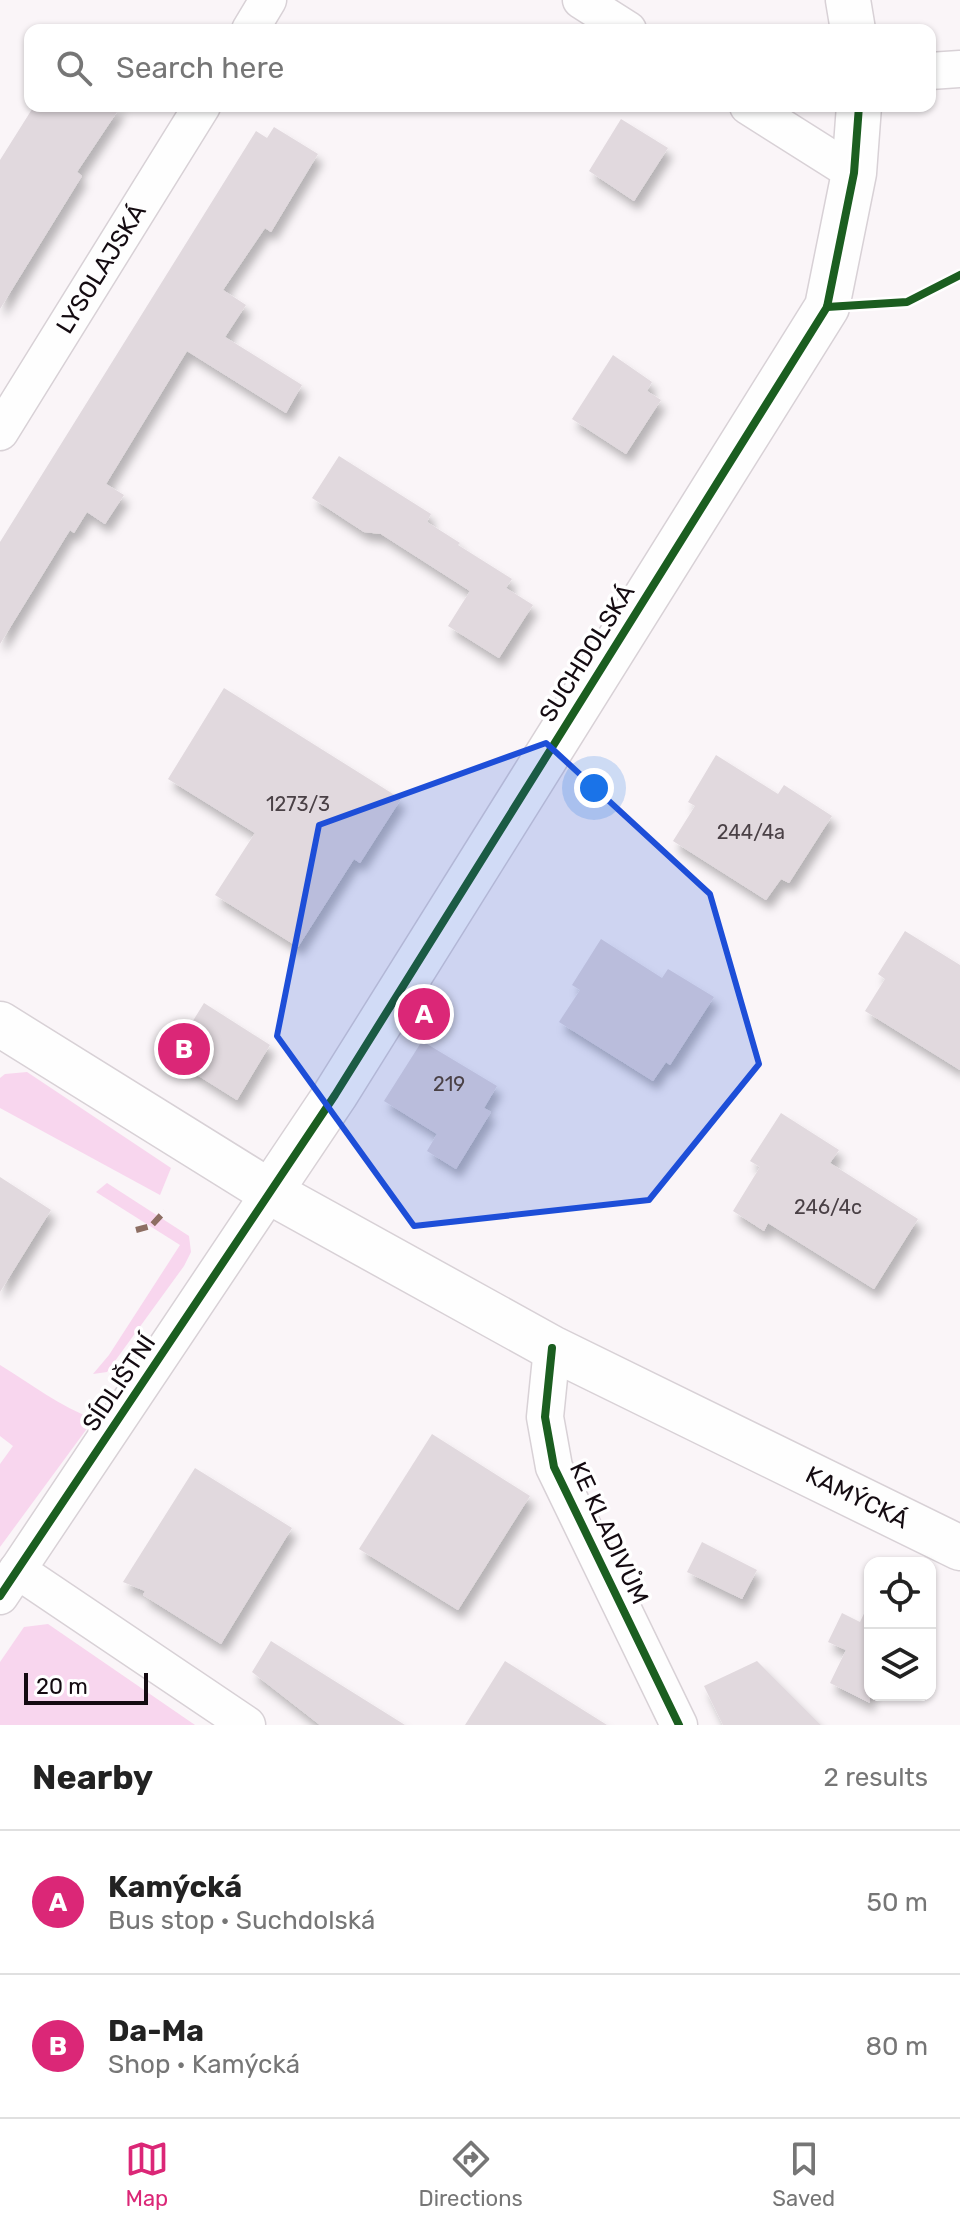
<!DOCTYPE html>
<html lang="en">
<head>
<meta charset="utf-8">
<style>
  :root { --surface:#fff; --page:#f6f6f6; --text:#222; --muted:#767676; --line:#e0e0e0; --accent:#db2777 }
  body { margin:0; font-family:Rubik,sans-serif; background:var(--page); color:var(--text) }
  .controls { position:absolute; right:24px; bottom:24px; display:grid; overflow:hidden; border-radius:16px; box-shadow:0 2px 6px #0004 }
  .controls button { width:72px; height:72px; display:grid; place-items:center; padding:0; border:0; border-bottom:2px solid var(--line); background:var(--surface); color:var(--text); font:40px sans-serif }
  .scale { position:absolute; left:24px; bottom:20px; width:124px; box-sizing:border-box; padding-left:8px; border:4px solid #140b11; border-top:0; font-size:22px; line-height:28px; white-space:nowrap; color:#140b11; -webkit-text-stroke:6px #fff; paint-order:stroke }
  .you { position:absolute; left:594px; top:788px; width:28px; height:28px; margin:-20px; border:6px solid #fff; border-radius:50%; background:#1a73e8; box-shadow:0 0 0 12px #1a73e833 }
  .badge { display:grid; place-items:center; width:52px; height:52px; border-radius:50%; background:var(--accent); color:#fff; font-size:26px; font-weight:700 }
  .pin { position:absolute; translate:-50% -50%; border:4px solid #fff; box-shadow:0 2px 8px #0006 }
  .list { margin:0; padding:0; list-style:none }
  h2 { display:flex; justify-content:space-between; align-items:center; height:104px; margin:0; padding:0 32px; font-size:34px }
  h2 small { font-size:26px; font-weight:400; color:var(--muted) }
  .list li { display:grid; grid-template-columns:52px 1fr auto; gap:24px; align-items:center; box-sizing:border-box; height:144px; padding:0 32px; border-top:2px solid var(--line) }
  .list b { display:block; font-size:30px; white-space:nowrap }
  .list p { margin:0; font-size:26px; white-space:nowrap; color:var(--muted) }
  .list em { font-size:26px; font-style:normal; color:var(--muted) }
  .icon { flex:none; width:44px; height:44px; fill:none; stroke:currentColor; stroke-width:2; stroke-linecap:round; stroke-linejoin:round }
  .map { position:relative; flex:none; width:960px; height:1725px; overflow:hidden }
  .search { position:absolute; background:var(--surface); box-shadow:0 2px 6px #0004; left:24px; right:24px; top:24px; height:88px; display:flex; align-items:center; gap:20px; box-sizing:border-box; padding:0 28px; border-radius:16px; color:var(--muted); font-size:30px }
  .sheet { height:392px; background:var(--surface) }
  nav { display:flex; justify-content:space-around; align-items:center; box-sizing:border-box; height:112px; border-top:2px solid var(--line); background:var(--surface); font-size:22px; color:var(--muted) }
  nav a { display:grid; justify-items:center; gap:4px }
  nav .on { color:var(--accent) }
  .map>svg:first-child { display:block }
  .green { fill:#f8d6ee }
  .building { fill:#e1d9de; filter:url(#shadow) }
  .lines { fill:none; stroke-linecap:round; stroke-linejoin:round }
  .minor-casing { stroke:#d8d1d6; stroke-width:39 }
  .tertiary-casing { stroke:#d8d1d6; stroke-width:47 }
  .secondary-casing { stroke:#d8d1d6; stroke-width:47 }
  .minor { stroke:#fefefe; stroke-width:36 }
  .tertiary { stroke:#fefefe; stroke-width:44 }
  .secondary { stroke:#fefefe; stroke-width:44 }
  .quiet { stroke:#8d6e63; stroke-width:6; stroke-dasharray:12 6; stroke-linecap:butt }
  .cycleway-casing { stroke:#fff; stroke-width:13 }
  .cycleway { stroke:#1b5e20; stroke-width:8 }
  .marked { fill:#1d4ed8; fill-opacity:0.2; stroke:#1d4ed8; stroke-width:6; stroke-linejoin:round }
  .labels { text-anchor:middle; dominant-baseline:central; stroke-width:7; stroke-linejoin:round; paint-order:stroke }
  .number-label { font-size:20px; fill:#4a4146 }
  .street-label { font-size:24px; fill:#140b11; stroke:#fff }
</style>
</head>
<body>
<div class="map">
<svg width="960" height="1725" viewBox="0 0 960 1725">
  <defs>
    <filter id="shadow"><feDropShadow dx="5" dy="9" stdDeviation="4" flood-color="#0004"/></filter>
  </defs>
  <rect width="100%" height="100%" fill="#faf5f8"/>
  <g class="green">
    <polygon points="27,1072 171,1168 160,1195 0,1108 0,1078 5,1074"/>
    <polygon points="107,1183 189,1236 191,1252 184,1266 107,1372 93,1374 109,1355 180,1245 96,1192"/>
    <path d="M0 1365C31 1384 61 1407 94 1419L0 1547V1464L13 1446 0 1436Z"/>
    <polygon points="48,1624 195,1725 0,1725 0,1662 24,1627"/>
  </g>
  <g class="building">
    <polygon points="34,106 121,106 77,172 82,176 0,309 0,160"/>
    <polygon points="621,119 668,148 634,201 589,171"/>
    <polygon points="274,127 318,154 271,232 265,228 223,290 246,305 225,337 302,385 286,413 187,351 106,484 124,495 105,524 87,512 74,533 70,530 0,644 0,542 256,131 267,138"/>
    <polygon points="613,355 652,382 647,391 661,400 626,454 572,419"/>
    <polygon points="339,456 431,514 427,522 460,543 458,545 512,579 506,588 533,605 499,658 448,626 470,591 381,534 364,532 312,498"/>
    <polygon points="224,688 401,799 360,863 354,859 298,947 215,895 255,833 168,779"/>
    <polygon points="716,755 778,794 784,785 832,816 789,883 781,879 766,900 673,841 695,806 688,802"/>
    <polygon points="905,931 960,965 960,1070 865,1011 885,979 878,974"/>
    <polygon points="601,939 662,978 668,969 714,997 670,1065 666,1062 653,1081 559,1022 580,990 572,985"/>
    <polygon points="204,1003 270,1045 237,1100 170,1058"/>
    <polygon points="422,1041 497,1086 484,1108 491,1112 456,1169 427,1151 437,1134 384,1101"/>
    <polygon points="781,1113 839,1150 830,1163 918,1219 874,1289 768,1223 764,1231 733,1211 760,1167 750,1161"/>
    <polygon points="0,1177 51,1210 0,1292"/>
    <polygon points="432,1434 530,1496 458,1610 359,1549"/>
    <polygon points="195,1468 292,1528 221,1644 143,1595 145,1591 123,1582"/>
    <polygon points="702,1542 757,1570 742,1599 687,1572"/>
    <polygon points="870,1601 870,1703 830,1683 846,1650 828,1642 842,1613 860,1622"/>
    <polygon points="271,1641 333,1680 405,1725 320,1725 252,1672"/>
    <polygon points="505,1661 607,1725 465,1725"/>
    <polygon points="757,1661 821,1725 723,1725 704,1686"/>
  </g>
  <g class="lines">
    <defs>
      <g id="minor">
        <polyline points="581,0 628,30"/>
        <polyline points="250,30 268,0"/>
        <polyline points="930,71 960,69"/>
        <polyline points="748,106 854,173"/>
        <path id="s1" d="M0 432 202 106"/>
        <polyline points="552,1348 545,1417 554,1467 679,1725"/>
        <polyline points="17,1570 247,1725"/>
        <polyline points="0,1596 270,1192"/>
      </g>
      <g id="tertiary">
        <polyline points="848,0 853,30"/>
        <polyline points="270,1192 335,1095 827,307 854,173 859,106"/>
      </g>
      <g id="secondary">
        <path id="s2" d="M0 1024 270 1192 552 1348 960 1548"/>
      </g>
    </defs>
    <use href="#minor" class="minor-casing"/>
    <use href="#tertiary" class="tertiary-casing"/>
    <use href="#secondary" class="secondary-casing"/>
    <use href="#minor" class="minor"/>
    <use href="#tertiary" class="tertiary"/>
    <use href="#secondary" class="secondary"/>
    <polyline class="quiet" points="136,1230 151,1226 165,1211"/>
    <defs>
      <g id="cycleway">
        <polyline points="827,307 907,302 960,275"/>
        <polyline points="552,1348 545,1417 554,1467 679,1725"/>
        <polyline points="0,1596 335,1095 827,307 854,173 859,106"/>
      </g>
    </defs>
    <use href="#cycleway" class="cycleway-casing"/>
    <use href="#cycleway" class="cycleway"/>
  </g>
  <path class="marked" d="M546 743 710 894 759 1064 649 1200 414 1226 277 1036 319 825Z"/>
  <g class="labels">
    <g class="number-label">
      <text x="298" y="804">1273/3</text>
      <text x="751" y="832">244/4a</text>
      <text x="449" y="1084">219</text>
      <text x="828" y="1207">246/4c</text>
    </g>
    <g class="street-label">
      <text stroke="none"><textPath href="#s1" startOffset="192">LYSOLAJSKÁ</textPath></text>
      <text transform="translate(587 653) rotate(-58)">SUCHDOLSKÁ</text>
      <text transform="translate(119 1383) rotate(-56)">SÍDLIŠTNÍ</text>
      <text stroke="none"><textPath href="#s2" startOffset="980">KAMÝCKÁ</textPath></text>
      <text transform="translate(609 1533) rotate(65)">KE KLADIVŮM</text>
    </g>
  </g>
</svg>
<div class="controls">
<button><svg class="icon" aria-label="locate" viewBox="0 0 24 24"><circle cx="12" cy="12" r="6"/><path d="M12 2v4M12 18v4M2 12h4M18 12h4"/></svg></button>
<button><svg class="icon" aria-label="layers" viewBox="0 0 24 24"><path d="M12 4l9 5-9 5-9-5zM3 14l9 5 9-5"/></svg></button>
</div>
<div class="scale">20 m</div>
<div class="you"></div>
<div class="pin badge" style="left:424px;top:1014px">A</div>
<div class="pin badge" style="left:184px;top:1049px">B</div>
<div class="search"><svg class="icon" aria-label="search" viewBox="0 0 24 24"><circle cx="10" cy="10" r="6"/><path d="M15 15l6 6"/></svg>Search here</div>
</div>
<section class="sheet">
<h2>Nearby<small>2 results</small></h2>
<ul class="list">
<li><span class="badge">A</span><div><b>Kamýcká</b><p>Bus stop · Suchdolská</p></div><em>50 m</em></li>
<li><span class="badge">B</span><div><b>Da-Ma</b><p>Shop · Kamýcká</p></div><em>80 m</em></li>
</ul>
</section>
<nav>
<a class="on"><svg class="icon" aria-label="map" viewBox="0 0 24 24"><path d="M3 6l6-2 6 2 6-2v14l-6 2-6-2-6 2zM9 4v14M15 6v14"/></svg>Map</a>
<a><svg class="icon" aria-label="directions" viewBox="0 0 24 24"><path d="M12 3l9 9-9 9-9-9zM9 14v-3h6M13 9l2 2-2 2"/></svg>Directions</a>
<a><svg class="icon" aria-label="saved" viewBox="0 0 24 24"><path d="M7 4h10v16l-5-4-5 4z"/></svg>Saved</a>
</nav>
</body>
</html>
